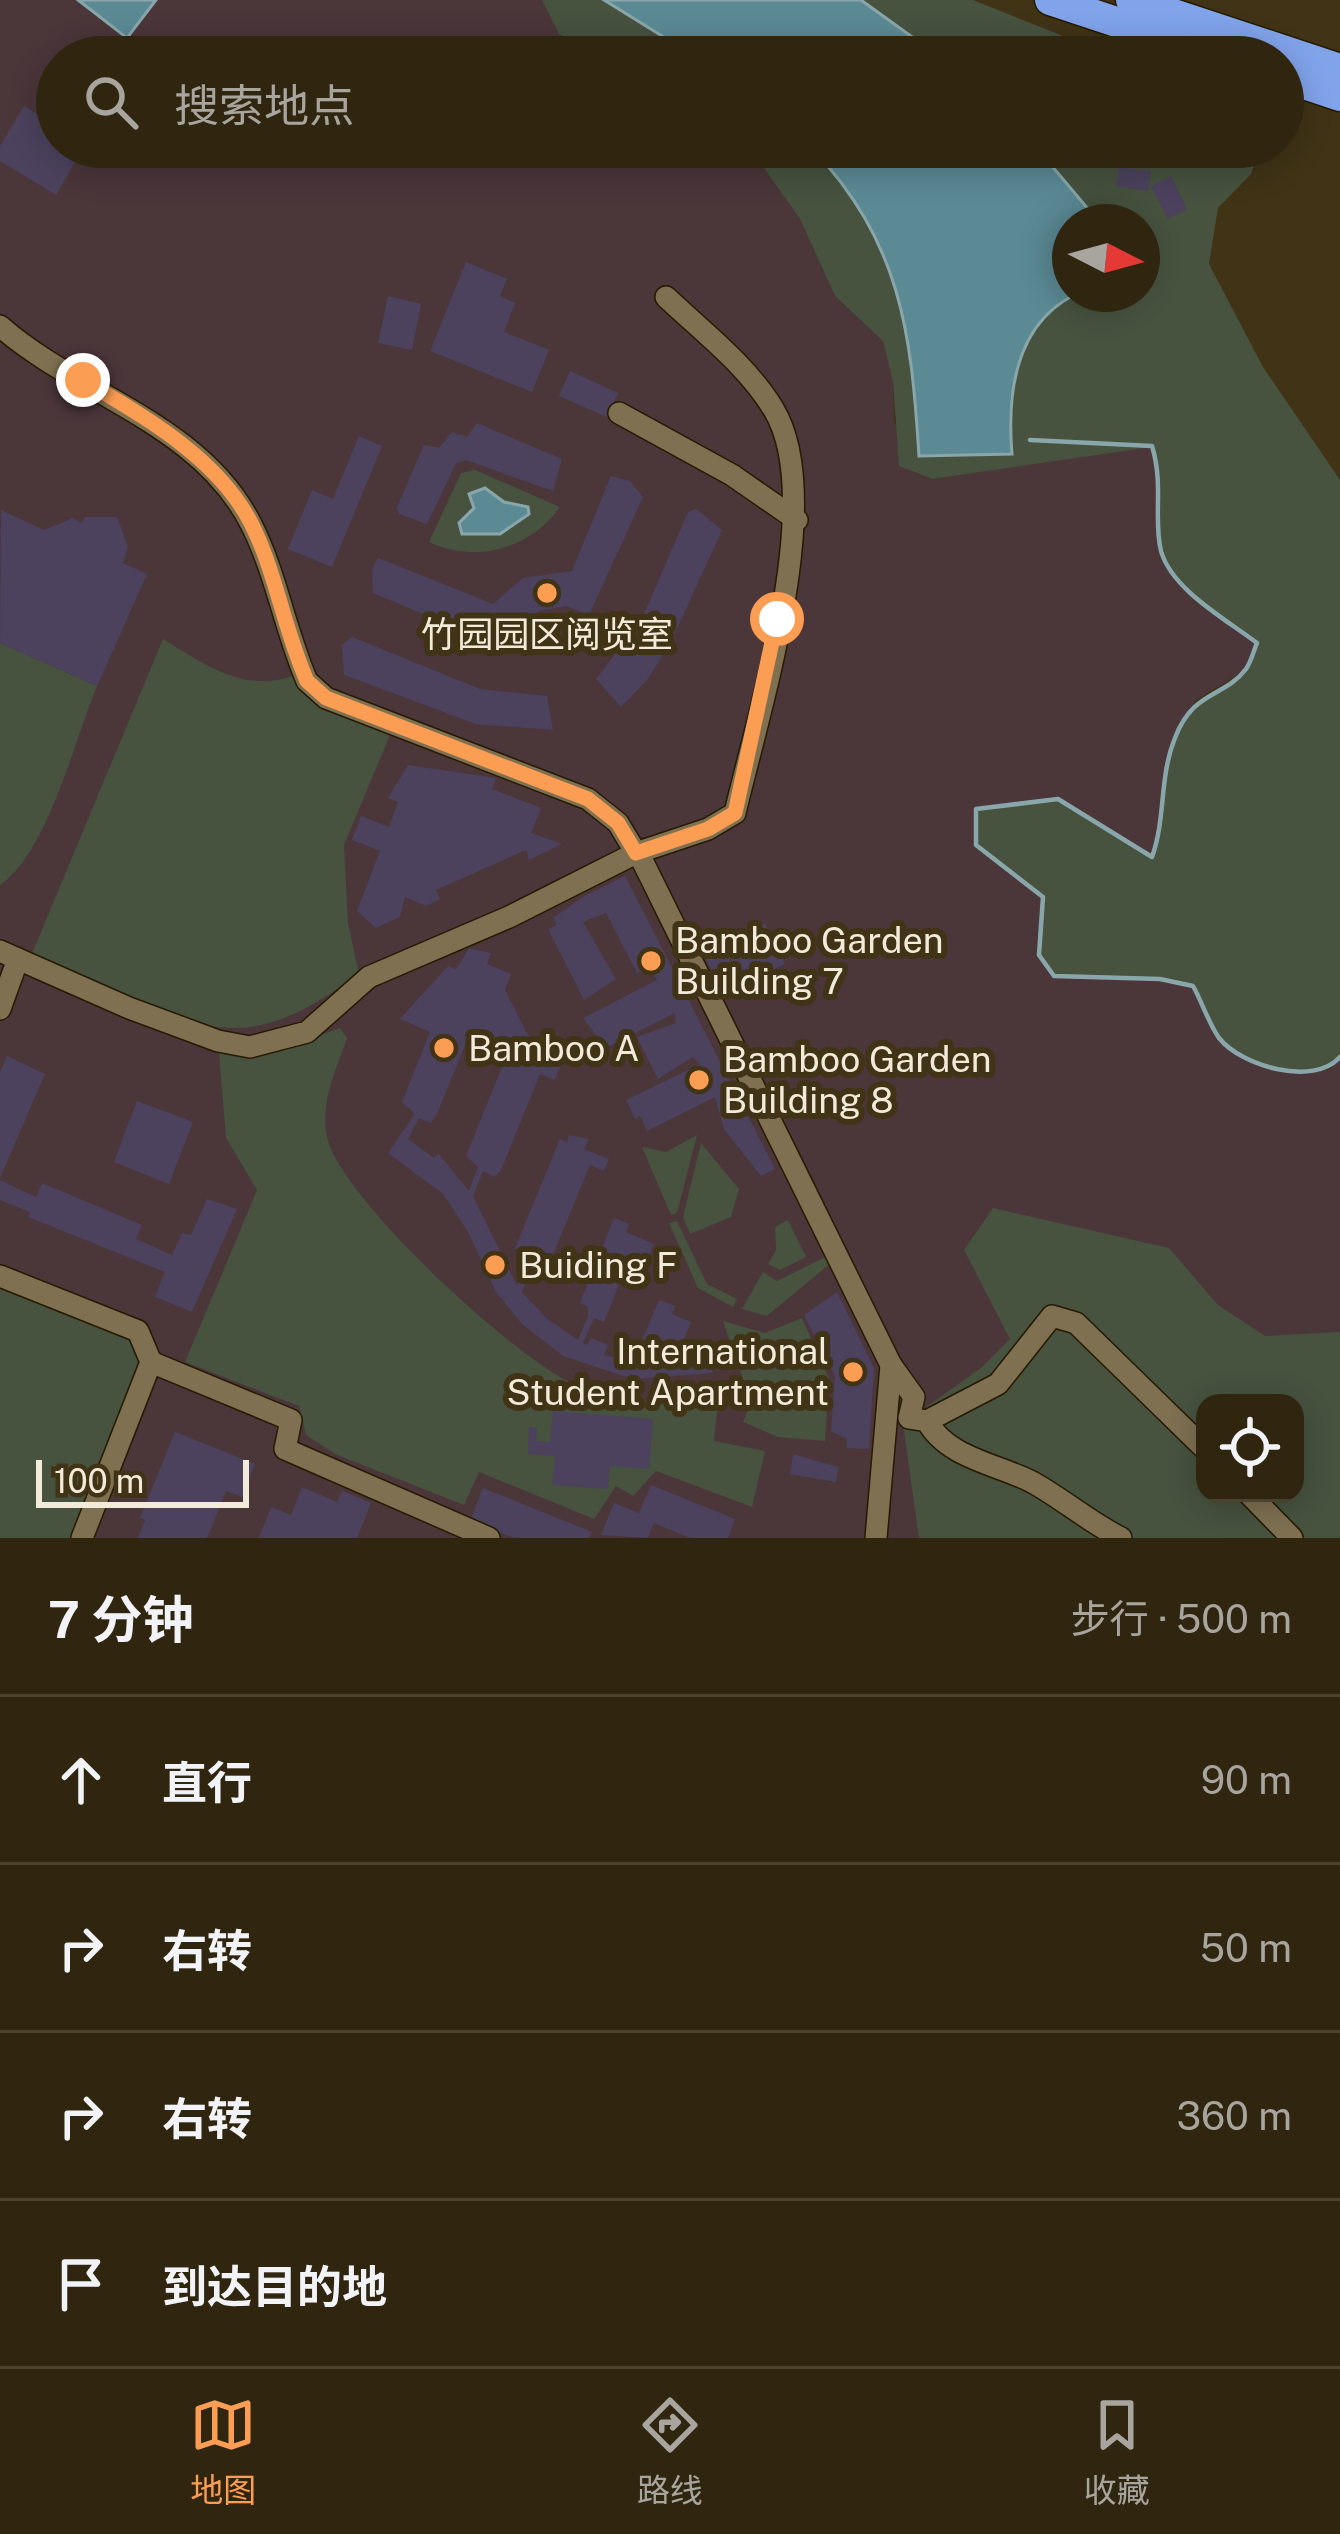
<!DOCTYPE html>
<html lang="zh">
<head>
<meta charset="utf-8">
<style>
  :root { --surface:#302610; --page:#3c321e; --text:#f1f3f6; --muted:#a8a59f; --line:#4b4330; --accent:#fc9d54 }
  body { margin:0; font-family:"Public Sans","Noto Sans SC",sans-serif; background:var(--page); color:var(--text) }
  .controls { position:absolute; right:36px; bottom:36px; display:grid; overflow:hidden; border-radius:24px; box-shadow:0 6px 30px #0003 }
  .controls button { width:108px; height:108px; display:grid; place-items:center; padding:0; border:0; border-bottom:3px solid var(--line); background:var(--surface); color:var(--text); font:60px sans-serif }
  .compass { position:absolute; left:1052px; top:204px; width:108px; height:108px; border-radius:50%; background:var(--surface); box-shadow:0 6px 30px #0003; rotate:96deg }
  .scale { position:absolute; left:36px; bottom:30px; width:213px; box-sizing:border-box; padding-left:12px; border:6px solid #f3ebda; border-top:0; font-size:33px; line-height:42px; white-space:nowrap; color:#f3ebda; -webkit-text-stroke:9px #403316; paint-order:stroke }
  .stop { position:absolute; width:36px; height:36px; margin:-27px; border:9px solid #fc9d54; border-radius:50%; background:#fff }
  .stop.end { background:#fc9d54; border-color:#fff; box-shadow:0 3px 12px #0008 }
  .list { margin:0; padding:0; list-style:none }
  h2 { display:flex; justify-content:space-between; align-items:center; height:156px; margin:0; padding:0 48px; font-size:51px }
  h2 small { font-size:39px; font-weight:400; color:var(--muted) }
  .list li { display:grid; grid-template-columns:78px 1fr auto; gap:36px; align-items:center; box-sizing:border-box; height:168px; padding:0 48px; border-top:3px solid var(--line) }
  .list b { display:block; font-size:45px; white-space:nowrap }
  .list em { font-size:39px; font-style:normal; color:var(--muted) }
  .icon { flex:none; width:66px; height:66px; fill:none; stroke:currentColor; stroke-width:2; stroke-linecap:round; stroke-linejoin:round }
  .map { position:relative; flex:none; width:1340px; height:1538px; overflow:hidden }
  .search { position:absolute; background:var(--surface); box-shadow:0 6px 30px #0003; left:36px; right:36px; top:36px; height:132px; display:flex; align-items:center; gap:30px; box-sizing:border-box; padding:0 42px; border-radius:66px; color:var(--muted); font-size:45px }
  .sheet { height:828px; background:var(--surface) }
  nav { display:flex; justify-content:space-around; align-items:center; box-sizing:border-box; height:168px; border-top:3px solid var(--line); background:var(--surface); font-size:33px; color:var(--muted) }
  nav a { display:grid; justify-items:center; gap:6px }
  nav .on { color:var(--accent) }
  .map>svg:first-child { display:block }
  .education { fill:#4b363a; fill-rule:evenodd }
  .green { fill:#47523f; fill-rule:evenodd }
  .water { fill:#5b8a95; stroke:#89a7aa; stroke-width:3 }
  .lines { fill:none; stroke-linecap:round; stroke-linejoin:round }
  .stream { stroke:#89a7aa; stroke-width:4.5 }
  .building { fill:#4c425e; fill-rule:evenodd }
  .minor-casing { stroke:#261a00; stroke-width:24 }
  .highway-casing { stroke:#261a00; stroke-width:33 }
  .minor { stroke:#7e7051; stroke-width:21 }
  .highway { stroke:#80a3ea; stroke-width:30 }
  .route { stroke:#fc9d54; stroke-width:15 }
  .poi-dot { fill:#fc9d54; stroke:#403316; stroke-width:4.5 }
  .labels { text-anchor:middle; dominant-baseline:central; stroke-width:12; stroke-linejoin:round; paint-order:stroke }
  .poi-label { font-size:36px; fill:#f3ebda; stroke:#403316; text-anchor:start }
</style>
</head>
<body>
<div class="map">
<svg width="1340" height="1538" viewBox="0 0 1340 1538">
  <rect width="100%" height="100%" fill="#403316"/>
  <path class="education" d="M0 0H542L559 34 598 57H57V147H749L800 219 835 296 883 340 893 382 894 422 933 479 1152 446 1162 478 1161 552 1192 594 1257 643 1246 670 1196 700 1175 738 1162 791V830L1152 857 1058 799 976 809V845L1043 897 1039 955 1084 978 1160 979 1193 986 1220 1040 1329 1070 1340 1057V1538H0ZM1205 1403H1295V1493H1205Z"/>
  <g class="green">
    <polygon points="542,0 973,0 1116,57 598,57 559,34"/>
    <path d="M749 147H1259L1251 174 1218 208 1209 264 1263 367 1340 480V1057C1314 1087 1241 1066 1219 1038 1209 1024 1202 1002 1193 986L1160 979 1054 976 1039 955 1043 897 976 845V809L1058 799 1152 856C1166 818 1159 776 1175 738 1194 690 1224 698 1246 669 1251 662 1254 650 1257 643 1227 620 1172 590 1161 551 1153 518 1164 486 1152 447L933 479 899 466 893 382 883 341 835 296 800 219ZM1070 222H1142V294H1070Z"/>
    <path d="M475 470 560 507C530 549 477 564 429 542L461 473Z"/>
    <path d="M163 639C210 668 249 696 303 672L307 684 395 723 344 845 348 923 359 974C322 1000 280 1029 233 1028 174 1028 87 978 31 956Z"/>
    <path d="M0 643 97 686C75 739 47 854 0 885Z"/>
    <path d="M340 1028 347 1038C336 1070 320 1102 327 1137 340 1198 521 1365 580 1387 622 1402 674 1403 718 1403L714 1441 765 1451 752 1507 656 1471 633 1496 616 1486 594 1519 479 1472 464 1505 335 1454 306 1435 299 1406 185 1362 257 1190 226 1138 219 1053 266 1054Z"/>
    <polygon points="697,1135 677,1213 671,1215 642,1147 666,1152"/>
    <polygon points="701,1143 739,1189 731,1217 690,1234 683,1217"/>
    <path d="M993 1208 1169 1248 1218 1305 1265 1336 1340 1332V1538H919L903 1424 982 1367 1010 1339 964 1250ZM1205 1403H1295V1493H1205Z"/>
    <polygon points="788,1220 806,1257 780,1270 768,1264 776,1250 775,1227"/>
    <polygon points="677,1221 707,1284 737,1299 733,1307 698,1288 669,1223"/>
    <polygon points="829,1255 832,1262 767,1316 742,1309 763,1272 777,1281"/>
    <polygon points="0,1281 133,1337 149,1374 84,1538 0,1538"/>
    <polygon points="802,1318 829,1378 825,1441 778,1437 743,1422 751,1402 723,1321 765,1333"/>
  </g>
  <g class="water">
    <polygon points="78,0 156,0 127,38"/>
    <polygon points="604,0 861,0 940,57 696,57"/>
    <path d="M811 147H1036L1099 222H1070V294H1076C1015 324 1007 394 1012 454L919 456C911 330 901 243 811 147Z"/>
    <polygon points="485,488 504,502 528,507 529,514 500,534 462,534 459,523 474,508 469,494"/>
  </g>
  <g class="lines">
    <path class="stream" d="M1030 440 1152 446C1164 485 1153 519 1161 551 1172 590 1227 620 1257 643 1254 650 1251 662 1246 669 1224 698 1193 690 1175 738 1159 777 1166 818 1152 857L1058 799 976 809V845L1043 897 1039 955 1054 976 1160 979 1193 986C1202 1002 1209 1024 1219 1038 1241 1066 1314 1087 1340 1057"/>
  </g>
  <g class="building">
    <polygon points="24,106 57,126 57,147 84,147 56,195 0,161 0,146"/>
    <polygon points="1119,167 1151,172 1148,191 1116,186"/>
    <polygon points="1171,176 1187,209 1168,219 1151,186"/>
    <polygon points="466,262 507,279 500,296 515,303 504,332 549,350 532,392 430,351"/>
    <polygon points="388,296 421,304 412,350 378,343"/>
    <polygon points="570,371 618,393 607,417 559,396"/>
    <polygon points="477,423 562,459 553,491 466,460 456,463 427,524 399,514 397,507 424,445 439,448 452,432 467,437"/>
    <polygon points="359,436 382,446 332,567 288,549 312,490 333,499"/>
    <polygon points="611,476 630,481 643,497 589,615 566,606 539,611 523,622 506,649 373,593 372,569 378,558 493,604 523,578 572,571"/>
    <polygon points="696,509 722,530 670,644 647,680 621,707 596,679 642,619 688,512"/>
    <polygon points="1,510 44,530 73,518 82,523 85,517 117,517 128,547 123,563 147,574 97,686 0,643"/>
    <polygon points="352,637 480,689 547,696 553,730 476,724 344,675 342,645"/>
    <polygon points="408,765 496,778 492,789 541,808 531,833 562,844 529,860 526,850 436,890 440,899 426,906 405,897 400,917 376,928 357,911 380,851 352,840 361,816 389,827 398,802 388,798"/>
    <polygon points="625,876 775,1169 761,1176 724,1129 715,1097 647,1131 640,1116 635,1119 626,1100 700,1064 693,1057 658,1079 637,1037 676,1023 675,1013 606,1048 583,1018 657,980 648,968 637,973 606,913 583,922 616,979 584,1000 548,929 557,925 553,918 583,897"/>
    <polygon points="765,923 785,964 724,994 703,954"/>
    <path d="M469 948 491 953 487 964 511 974 505 990 532 1043 539 1047 535 1057 560 1067 555 1080 540 1074 501 1170 495 1177 483 1171 473 1196 517 1286 528 1259 515 1248 560 1139 567 1142 569 1135 589 1139 584 1149 609 1159 604 1171 590 1165 550 1262 545 1269 533 1264 522 1292 546 1318 578 1340 588 1316V1307L580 1303 614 1218 629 1224 626 1232 654 1244 648 1258 632 1252 604 1322 594 1318 583 1343 587 1345 591 1338 608 1345 604 1355 633 1362 659 1300 675 1306 672 1314 691 1322 674 1363 708 1357 713 1373 633 1379 563 1356 521 1323 496 1292 468 1232 443 1194 388 1153 415 1114 402 1102 430 1032 400 1019 448 966 456 969ZM471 1031 510 1047 466 1156 478 1167 469 1191 438 1153 434 1158 408 1139 419 1118 431 1123 436 1116Z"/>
    <polygon points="7,1056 45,1074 0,1178 0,1072"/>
    <polygon points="137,1101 193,1122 169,1184 114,1162"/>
    <polygon points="0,1180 36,1197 42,1183 142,1225 136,1239 172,1255 182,1233 191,1235 207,1199 237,1209 192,1312 155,1297 165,1272 28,1217 30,1212 0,1200"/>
    <polygon points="837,1292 874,1368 869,1449 847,1448 847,1439 831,1431 835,1376 804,1315"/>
    <polygon points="553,1411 653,1419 649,1469 610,1466 608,1489 552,1485 555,1456 528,1454 529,1427 537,1428 536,1441 550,1442"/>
    <polygon points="175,1432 255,1464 242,1497 226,1491 207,1538 138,1538 145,1520 140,1518"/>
    <polygon points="793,1454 838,1467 836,1482 790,1474"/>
    <polygon points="651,1485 735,1519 728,1538 690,1538 654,1523 648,1538 601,1535 614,1503 639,1513"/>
    <polygon points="302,1487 337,1502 342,1491 371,1503 357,1538 259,1538 271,1507 291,1515"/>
    <polygon points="483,1488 592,1532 589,1538 514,1538 470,1521"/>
  </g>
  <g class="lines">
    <defs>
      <g id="minor">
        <path d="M0 326C78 395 200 423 251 524 276 573 285 630 307 681L326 698 588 799 618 823 636 853 509 917 369 977 307 1032 250 1047 218 1041 129 1008 18 959"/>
        <polyline points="619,413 732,475 797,520"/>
        <polyline points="638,852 891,1365 876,1538"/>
        <path d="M636 853 708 829 735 813C758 714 827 499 774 410 748 366 703 332 666 297"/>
        <polyline points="0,951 18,959 0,1009"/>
        <polyline points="0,1276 138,1331 151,1362 82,1538"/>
        <polyline points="151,1362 291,1420 285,1449 489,1538"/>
        <path d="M891 1365 914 1397 909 1418 927 1421C947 1458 997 1464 1032 1482 1063 1499 1089 1522 1121 1538"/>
        <polyline points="927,1421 998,1384 1052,1316 1076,1323 1205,1449"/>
        <polyline points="1248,1493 1292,1538"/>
      </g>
      <g id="highway">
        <polyline points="1050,0 1222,57"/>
        <polyline points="1131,0 1340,69"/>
        <polyline points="1283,77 1340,96"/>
      </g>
    </defs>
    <use href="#minor" class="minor-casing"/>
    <use href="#highway" class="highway-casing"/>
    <use href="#minor" class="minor"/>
    <use href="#highway" class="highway"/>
  </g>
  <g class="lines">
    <path class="route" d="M83 380C144 417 217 457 251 523 276 572 284 630 307 681L326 698 588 799 618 823 636 853 708 829 735 813 777 619"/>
  </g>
  <g class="poi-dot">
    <circle cx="547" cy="593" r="12"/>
    <circle cx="651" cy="961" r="12"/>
    <circle cx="444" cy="1048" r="12"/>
    <circle cx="699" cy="1080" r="12"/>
    <circle cx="495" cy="1265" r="12"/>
    <circle cx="853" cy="1372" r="12"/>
  </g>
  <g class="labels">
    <g class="poi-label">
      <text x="547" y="634" text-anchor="middle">竹园园区阅览室</text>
      <text x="675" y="940">Bamboo Garden<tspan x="675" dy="41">Building 7</tspan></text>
      <text x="468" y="1048">Bamboo A</text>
      <text x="723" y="1059">Bamboo Garden<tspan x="723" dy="41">Building 8</tspan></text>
      <text x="519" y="1265">Buiding F</text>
      <text x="829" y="1351" text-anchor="end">International<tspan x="829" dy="41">Student Apartment</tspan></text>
    </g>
  </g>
</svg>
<div class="controls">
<button><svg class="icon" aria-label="locate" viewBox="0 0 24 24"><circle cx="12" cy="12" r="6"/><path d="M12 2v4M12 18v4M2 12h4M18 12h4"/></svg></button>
</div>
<svg class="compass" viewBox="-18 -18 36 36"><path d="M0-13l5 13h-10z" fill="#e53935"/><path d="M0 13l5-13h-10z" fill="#a8a59f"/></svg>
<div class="scale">100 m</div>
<div class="stop" style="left:777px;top:619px"></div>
<div class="stop end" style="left:83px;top:380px"></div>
<div class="search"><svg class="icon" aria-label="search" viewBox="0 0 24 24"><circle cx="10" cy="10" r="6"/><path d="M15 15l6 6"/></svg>搜索地点</div>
</div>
<section class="sheet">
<h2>7 分钟<small>步行 · 500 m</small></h2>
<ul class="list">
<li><svg class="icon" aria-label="ahead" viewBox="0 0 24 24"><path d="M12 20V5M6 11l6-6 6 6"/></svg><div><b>直行</b></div><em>90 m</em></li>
<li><svg class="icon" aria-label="right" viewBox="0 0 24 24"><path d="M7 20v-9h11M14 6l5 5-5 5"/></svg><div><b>右转</b></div><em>50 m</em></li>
<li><svg class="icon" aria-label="right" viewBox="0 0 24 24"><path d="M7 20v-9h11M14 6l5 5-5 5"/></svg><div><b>右转</b></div><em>360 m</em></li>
<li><svg class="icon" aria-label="arrive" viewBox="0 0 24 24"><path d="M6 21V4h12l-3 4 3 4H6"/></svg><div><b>到达目的地</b></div></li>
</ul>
</section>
<nav>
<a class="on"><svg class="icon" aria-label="map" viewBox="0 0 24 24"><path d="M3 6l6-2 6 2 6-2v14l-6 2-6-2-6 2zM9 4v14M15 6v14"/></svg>地图</a>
<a><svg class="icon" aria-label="directions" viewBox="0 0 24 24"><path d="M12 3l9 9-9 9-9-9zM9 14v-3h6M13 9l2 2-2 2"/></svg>路线</a>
<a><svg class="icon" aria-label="saved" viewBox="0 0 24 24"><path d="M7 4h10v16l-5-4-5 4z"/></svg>收藏</a>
</nav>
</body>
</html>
